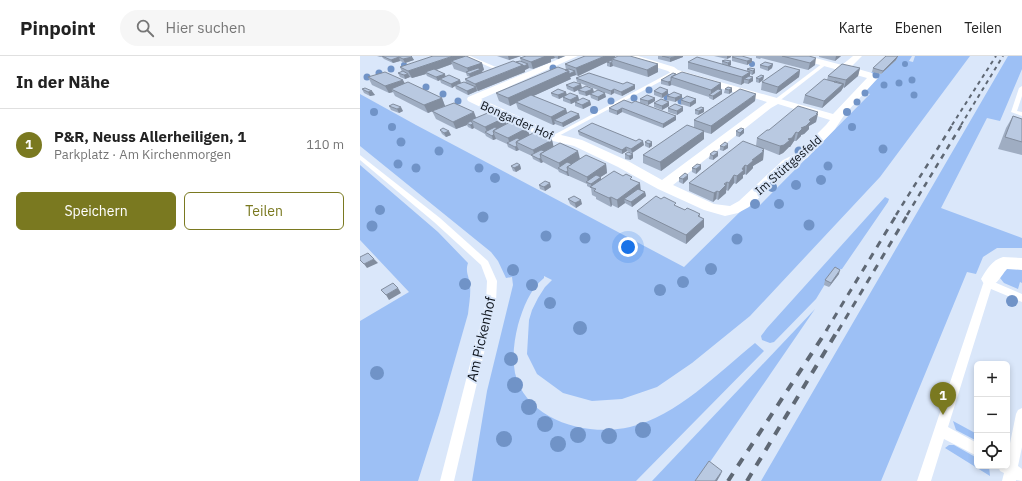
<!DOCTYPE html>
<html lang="de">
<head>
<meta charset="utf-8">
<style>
  :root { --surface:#fff; --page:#f6f6f6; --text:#222; --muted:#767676; --line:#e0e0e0; --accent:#7a7920 }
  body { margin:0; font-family:"IBM Plex Sans",sans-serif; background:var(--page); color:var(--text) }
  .controls { position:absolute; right:12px; bottom:12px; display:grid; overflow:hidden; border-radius:6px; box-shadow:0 2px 6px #0003 }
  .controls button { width:36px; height:36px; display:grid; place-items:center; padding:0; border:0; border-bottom:1px solid var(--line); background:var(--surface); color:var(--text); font:20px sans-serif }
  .you { position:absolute; left:268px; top:191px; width:14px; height:14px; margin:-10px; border:3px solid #fff; border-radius:50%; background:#1a73e8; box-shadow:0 0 0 6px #1a73e833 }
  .badge { display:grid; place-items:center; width:26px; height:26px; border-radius:50%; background:var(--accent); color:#fff; font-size:13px; font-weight:700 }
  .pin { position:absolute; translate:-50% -33px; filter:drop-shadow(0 1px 2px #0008) }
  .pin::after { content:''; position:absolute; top:21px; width:14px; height:12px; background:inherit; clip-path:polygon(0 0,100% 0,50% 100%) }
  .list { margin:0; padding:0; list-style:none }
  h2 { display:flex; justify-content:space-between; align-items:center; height:52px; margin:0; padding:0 16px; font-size:17px }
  h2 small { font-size:13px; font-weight:400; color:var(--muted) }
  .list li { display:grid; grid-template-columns:26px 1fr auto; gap:12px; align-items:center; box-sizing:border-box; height:72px; padding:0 16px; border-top:1px solid var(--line) }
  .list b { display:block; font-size:15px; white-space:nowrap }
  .list p { margin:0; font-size:13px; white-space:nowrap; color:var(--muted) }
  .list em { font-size:13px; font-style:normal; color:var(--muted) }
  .actions { display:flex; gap:8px; padding:12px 16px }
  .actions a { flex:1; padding:9px 0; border:1px solid var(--accent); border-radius:6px; text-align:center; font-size:14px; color:var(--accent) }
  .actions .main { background:var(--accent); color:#fff }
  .icon { flex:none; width:22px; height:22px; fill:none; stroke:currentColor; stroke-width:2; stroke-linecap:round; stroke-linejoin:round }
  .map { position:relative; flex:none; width:662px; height:425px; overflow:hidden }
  header { display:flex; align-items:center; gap:24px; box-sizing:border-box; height:56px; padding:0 20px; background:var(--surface); border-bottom:1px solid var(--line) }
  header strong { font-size:19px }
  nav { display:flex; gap:22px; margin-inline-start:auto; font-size:14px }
  .search { width:280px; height:36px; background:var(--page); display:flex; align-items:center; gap:10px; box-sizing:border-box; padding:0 14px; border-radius:22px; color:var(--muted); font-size:15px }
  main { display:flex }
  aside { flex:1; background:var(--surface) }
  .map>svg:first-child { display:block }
  .green { fill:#9dc0f5 }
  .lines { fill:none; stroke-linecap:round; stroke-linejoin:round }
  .service { fill:#fff; fill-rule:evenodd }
  .minor { fill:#fff; fill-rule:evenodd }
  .rail-far3 { stroke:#5f6874; stroke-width:2; stroke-dasharray:4 4; stroke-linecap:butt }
  .rail-far2 { stroke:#5f6874; stroke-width:2.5; stroke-dasharray:5.5 5.5; stroke-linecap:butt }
  .rail-far1 { stroke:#5f6874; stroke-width:3; stroke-dasharray:7 7; stroke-linecap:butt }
  .rail { stroke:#5f6874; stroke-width:4; stroke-dasharray:9 9; stroke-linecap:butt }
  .tree { fill:#7093c7 }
  .wall { fill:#9fadc2 }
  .shaded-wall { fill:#828d9e }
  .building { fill:#b9c9e1; stroke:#828d9e }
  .labels { text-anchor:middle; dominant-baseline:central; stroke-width:4; stroke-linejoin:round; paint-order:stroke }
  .far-street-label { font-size:12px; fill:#0e141c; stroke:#dae7fa }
  .street-label { font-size:14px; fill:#0e141c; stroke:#dae7fa }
</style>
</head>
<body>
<header>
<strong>Pinpoint</strong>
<div class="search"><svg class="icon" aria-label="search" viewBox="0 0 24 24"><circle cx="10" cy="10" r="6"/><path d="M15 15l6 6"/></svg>Hier suchen</div>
<nav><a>Karte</a><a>Ebenen</a><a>Teilen</a></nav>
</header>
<main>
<aside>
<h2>In der Nähe<small></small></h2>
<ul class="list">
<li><span class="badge">1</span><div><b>P&amp;R, Neuss Allerheiligen, 1</b><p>Parkplatz · Am Kirchenmorgen</p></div><em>110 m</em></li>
</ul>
<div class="actions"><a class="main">Speichern</a><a>Teilen</a></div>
</aside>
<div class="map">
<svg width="662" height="425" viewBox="0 0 662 425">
  <rect width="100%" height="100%" fill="#dae7fa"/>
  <g class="green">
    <path d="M527 0H552L549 5 553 6 555 0H610L520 121 390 260 332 307 297 331 262 343 232 345 203 337 177 318 167 298 169 264 172 254 178 242 185 231 192 224 184 220V222C170 233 163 252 158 269 154 285 152 301 155 317 166 365 228 381 270 371 317 360 358 317 395 287L404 295 276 425H112L127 335 153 229 152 221 146 222 138 205 131 196 0 90V38L56 69 324 211 388 148 397 152 510 38 504 36 517 22 510 18 512 16 521 18 537 3Z"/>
    <polygon points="648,0 662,0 662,13 640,65 627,62 581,152 662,182 662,192 637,192 623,201 616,218 607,216 521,425 401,425"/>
    <path d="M0 109 78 176 108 207C105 216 109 220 110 229 111 238 109 248 108 258L80 356 58 425H0V265L49 236 0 184Z"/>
    <polygon points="525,141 529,143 528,146 482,213 473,215 456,243 414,286 410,287 402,284 401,280 407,272"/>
    <polygon points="662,211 662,227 660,226 658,233 644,227 640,222 644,212"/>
    <polygon points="455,253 337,425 292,425"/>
    <polygon points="593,365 617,378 617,385 596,374"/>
    <polygon points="589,389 594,389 617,402 617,410 629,410 630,420 585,392"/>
  </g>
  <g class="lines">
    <g class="service">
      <polygon points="104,0 110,0 136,11 132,12"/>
      <polygon points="463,7 467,8 418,46 414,46 414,44"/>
      <polygon points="313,15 318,16 195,82 190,81"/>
      <polygon points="662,30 662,40 657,55 662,56 662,60 651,56 659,32"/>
      <polygon points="0,99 80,162 128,205 137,225 136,246 94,425 80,425 126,246 127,225 121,209 74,166 0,104"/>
      <polygon points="630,220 633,221 635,223 634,226 662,238 662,246 631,233 588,371 617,387 617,400 584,383 571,425 557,425 623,228 627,221"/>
      <polygon points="662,352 662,391 658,410 662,413 662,425 656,424 656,425 642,425 644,417 640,415 638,410 647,410 647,402 656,358 658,354"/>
    </g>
    <g class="minor">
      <path d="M206 0H218L121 43 197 78 222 84 268 105 302 124 407 46 312 18 308 15 266 2 265 0H278L314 11 318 14 473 58 507 22 435 2 434 0H448L482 9 493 0H502L491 11 512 17 518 22 485 58 475 73 447 102 433 110 389 151 378 157 365 160 344 154 298 133 258 111 214 90 189 84 108 45 107 43 108 41ZM418 48 470 64 466 69 439 96 423 104 379 145 370 150 354 148 313 129 411 52Z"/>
      <path d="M643 201 662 202V214L647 213C639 222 637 232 624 228L621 223C627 213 632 204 643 201Z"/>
    </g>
    <g class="rail-far3">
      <polyline points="592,69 636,0"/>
      <polyline points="601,69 643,0"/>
    </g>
    <g class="rail-far2">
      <polyline points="536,159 593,68"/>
      <polyline points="547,159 602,68"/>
    </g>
    <g class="rail-far1">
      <polyline points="466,275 537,158"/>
      <polyline points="478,275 548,158"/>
    </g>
    <g class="rail">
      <polyline points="368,425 467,274"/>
      <polyline points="387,425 478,274"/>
    </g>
  </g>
  <g class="tree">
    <circle cx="392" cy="8" r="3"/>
    <circle cx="545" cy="8" r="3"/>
    <circle cx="44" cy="9" r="3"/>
    <circle cx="193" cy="12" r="3.5"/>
    <circle cx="31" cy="13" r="3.5"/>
    <circle cx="19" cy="17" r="3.5"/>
    <circle cx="516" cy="19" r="3.5"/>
    <circle cx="7" cy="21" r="3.5"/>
    <circle cx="552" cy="24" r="3.5"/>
    <circle cx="539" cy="27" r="3.5"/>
    <circle cx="524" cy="29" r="3.5"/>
    <circle cx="66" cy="31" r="3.5"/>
    <circle cx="289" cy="34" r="3.5"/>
    <circle cx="505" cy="37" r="3.5"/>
    <circle cx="83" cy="38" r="3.5"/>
    <circle cx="554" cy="39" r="3.5"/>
    <circle cx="307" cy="41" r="3.5"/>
    <circle cx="274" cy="42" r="3.5"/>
    <circle cx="98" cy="45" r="3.5"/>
    <circle cx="251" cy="45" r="3.5"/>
    <circle cx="321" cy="45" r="3.5"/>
    <circle cx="497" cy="46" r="3.5"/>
    <circle cx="234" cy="54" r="4"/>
    <circle cx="14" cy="56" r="4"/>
    <circle cx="487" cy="56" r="4"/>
    <circle cx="32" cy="71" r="4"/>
    <circle cx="492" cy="71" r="4"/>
    <circle cx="41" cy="86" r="4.5"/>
    <circle cx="523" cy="93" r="4.5"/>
    <circle cx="79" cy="95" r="4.5"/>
    <circle cx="439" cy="95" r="4.5"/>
    <circle cx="38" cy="108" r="4.5"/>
    <circle cx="468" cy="110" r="4.5"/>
    <circle cx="56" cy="112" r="4.5"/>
    <circle cx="119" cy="112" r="4.5"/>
    <circle cx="135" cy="122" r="5"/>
    <circle cx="461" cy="124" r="5"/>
    <circle cx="436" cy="129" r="5"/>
    <circle cx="412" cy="131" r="5"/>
    <circle cx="395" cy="148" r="5"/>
    <circle cx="419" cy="148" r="5"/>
    <circle cx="20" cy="154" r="5"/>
    <circle cx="123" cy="161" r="5.5"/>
    <circle cx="449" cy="169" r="5.5"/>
    <circle cx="12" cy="170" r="5.5"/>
    <circle cx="186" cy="180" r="5.5"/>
    <circle cx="225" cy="182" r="5.5"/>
    <circle cx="377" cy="183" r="5.5"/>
    <circle cx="351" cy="213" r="6"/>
    <circle cx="153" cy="214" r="6"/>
    <circle cx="323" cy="226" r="6"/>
    <circle cx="105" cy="228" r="6"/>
    <circle cx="172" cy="229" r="6"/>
    <circle cx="300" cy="234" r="6"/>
    <circle cx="652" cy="245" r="6"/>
    <circle cx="190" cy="247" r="6"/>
    <circle cx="220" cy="272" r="7"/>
    <circle cx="151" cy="303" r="7"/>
    <circle cx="17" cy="317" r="7"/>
    <circle cx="155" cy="329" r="8"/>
    <circle cx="169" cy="351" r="8"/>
    <circle cx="185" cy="368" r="8"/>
    <circle cx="283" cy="374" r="8"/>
    <circle cx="218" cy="379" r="8"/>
    <circle cx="249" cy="380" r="8"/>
    <circle cx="144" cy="383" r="8"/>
    <circle cx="198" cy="388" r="8"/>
  </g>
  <g class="wall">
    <polygon points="17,0 51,0 52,1 54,4 45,7 40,5 33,7 24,3 22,1 20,1"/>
    <polygon points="137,0 161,0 149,4"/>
    <polygon points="166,0 205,0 198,3 195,2 191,3 191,6 173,13 169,12 165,14 165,16 118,35 117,35 108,39 96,33 95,30 92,32 81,27 80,24 78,25 67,20 66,18 52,22 50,21 45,23 40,21 38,17 42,16 40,11 104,1 122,7 124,14 122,15 123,17 110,21 107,20 106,17 94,13 92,8 76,14 86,21 100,24 101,27 106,27 105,23 156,6 161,5 160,2"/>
    <polygon points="298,0 323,0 323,1 310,6 298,3"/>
    <polygon points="354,0 371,0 371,1 367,3"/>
    <polygon points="396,0 449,0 455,9 448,14 401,2 400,3 396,2"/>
    <polygon points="459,0 481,0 475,5 459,1"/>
    <polygon points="538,0 536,4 521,18 512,16 513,12"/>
    <polygon points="255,1 298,16 288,21 253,10 250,11 247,10 247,6 218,20 216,19 210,21 211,23 173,40 206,53 207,57 220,62 203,71 195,68 193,69 158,53 156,47 150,50 139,45 136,37 205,14 206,14 205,8"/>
    <polygon points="372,1 392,6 387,9 372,5"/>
    <polygon points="365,4 371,9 369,10 387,15 387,13 395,13 395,17 392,19 390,18 390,20 393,21 393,25 388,28 384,27 381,29 328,13 328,6 362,8 362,5"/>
    <polygon points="413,8 412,12 408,15 400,12 400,9"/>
    <polygon points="500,12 498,20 484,32 483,31 481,35 462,52 443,47 445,39 467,24 468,20"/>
    <polygon points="440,14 439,21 416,38 401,34 402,26"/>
    <polygon points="316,18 361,27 361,34 362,38 353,44 349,42 349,41 312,29 309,30 301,28 301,24"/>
    <polygon points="404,20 403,24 399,27 396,26 396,22"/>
    <polygon points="8,21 45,28 82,42 85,50 68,57 35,40 33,36 29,37 12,29"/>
    <polygon points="216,22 263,28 275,29 275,33 262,40 254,37 251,39 217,26"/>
    <polygon points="206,29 222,32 233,33 234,37 246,41 238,45 231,42 230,38 231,38 226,40 219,38 218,34 214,36 207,33"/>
    <polygon points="368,31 372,36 369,38 364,37 365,33"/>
    <polygon points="2,33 15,39 10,40 4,37"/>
    <polygon points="294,35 308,38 302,42 294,39"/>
    <polygon points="206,36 206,39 218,40 219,44 230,45 231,49 223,53 215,50 215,46 211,48 203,45 203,41 199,43 192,40 191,37"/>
    <polygon points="307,40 322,42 315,46 307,44"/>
    <polygon points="295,42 295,45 288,49 280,47 280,43"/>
    <polygon points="336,43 336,47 330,51 321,48 321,44"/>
    <polygon points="395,45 351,78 344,76 344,83 301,115 283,107 283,99 334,71 334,64"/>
    <polygon points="309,46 309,50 302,54 294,51 294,47"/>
    <polygon points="272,47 316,60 316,64 303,72 262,56 257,59 249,56 249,52"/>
    <polygon points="29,50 43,55 39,57 31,54"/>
    <polygon points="323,51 323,55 317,59 308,56 308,52"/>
    <polygon points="335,54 344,56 338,59 335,58"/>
    <polygon points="72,55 116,62 144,62 146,68 167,72 169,79 192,84 193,90 220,103 246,108 247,117 240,121 241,124 272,124 280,134 285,136 286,140 272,151 265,147 258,152 252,149 251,151 236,143 236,141 232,139 231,132 227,130 227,128 209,120 208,120 199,116 198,114 183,106 181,107 173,103 172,100 159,94 156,95 148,91 147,88 136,83 133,84 126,80 125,78 114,72 112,73 108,71 107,69 96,73 76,63"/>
    <polygon points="457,58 456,66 449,70 449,73 444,78 441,79 441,80 436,85 434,85 430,91 429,91 423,97 419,99 404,93 403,104 393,110 393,112 386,119 385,118 383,119 383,122 376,128 374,127 368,135 366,134 366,137 358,144 356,143 353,146 329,135 329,127 396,90 397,82 409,74"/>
    <polygon points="653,60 662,63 662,99 638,93 646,72"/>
    <polygon points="384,73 384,77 379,81 376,80 376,75"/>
    <polygon points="80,74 91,79 86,81 82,78"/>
    <polygon points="218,75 284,89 272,97 267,95 262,98 219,79"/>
    <polygon points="288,84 292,90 289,92 285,90 285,86"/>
    <polygon points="360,90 368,92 363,95 360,94"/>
    <polygon points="265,98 273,102 270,104 265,103"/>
    <polygon points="350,98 358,100 353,104 349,103"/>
    <polygon points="160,109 161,113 156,116 153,115 151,110"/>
    <polygon points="341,109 341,113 336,118 332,116 332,112"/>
    <polygon points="319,122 328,123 323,128 319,126"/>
    <polygon points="179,129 191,131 185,135 180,133"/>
    <polygon points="208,143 222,148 216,152 210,148"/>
    <polygon points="316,150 325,154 340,158 340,161 344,171 326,188 278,163 277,155"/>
    <polygon points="479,218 469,231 464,229 465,224"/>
  </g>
  <g class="shaded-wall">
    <polygon points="93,0 104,0 105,3 91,5 92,8 67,17 65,16 66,18 52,22 48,15"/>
    <polygon points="148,0 161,0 149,4"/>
    <polygon points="186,0 194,0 195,2 191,3 191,6 173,13 171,6"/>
    <polygon points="198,0 205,0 198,3"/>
    <polygon points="245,0 255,0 256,2 252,3 252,4 218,20 216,12"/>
    <polygon points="317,0 323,0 323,1 310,6 310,2"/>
    <polygon points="367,0 371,0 371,1 367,3"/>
    <polygon points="476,0 481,0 475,5"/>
    <polygon points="538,0 536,4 521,18 523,15"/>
    <polygon points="39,1 40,5 33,7 31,4"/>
    <polygon points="52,1 54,4 45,7 43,3"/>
    <polygon points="456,2 455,9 448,14 450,7"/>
    <polygon points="392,3 392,6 387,9 387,5"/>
    <polygon points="371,5 371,9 368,11 368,7"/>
    <polygon points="252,6 253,10 250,11 250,7"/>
    <polygon points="122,7 124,14 122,15 123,17 110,21 107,12"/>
    <polygon points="168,8 169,12 165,14 165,16 118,35 115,28 163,9"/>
    <polygon points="298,8 298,16 288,21 287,14"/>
    <polygon points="413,8 412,12 408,15 408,11"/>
    <polygon points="500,12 498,20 484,32 486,24"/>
    <polygon points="395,13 395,17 392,19 393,15"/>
    <polygon points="440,14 439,21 416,38 418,31"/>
    <polygon points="209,15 215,15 216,19 210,21 211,23 158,47 156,46 156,47 150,50 148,42"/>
    <polygon points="390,16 390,23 384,23 384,27 381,29 382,21"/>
    <polygon points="48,18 50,21 45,23 44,19"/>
    <polygon points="85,18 86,22 80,23 80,24 78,25 76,21"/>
    <polygon points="404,20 403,24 399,27 399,23"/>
    <polygon points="393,21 393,25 388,28 389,24"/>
    <polygon points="43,24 49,35 31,33 33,36 29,37 25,30"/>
    <polygon points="100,24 101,28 95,29 95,30 92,32 91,28"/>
    <polygon points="311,25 311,29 309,30 308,26"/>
    <polygon points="361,27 361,35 351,39 351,34"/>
    <polygon points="221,28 222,32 214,36 213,32"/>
    <polygon points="483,28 484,28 483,32 481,35 462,52 464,45"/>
    <polygon points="275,29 275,33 262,40 261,36"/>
    <polygon points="116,31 117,35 108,39 107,35"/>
    <polygon points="372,32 372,36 369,38 369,34"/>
    <polygon points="233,33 234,37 226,40 225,36"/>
    <polygon points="254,33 254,37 251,39 251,35"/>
    <polygon points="308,34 308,38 302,42 302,38"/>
    <polygon points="362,34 362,38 353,44 353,40"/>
    <polygon points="12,35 15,39 10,40 8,36"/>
    <polygon points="206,36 207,39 199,43 198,39"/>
    <polygon points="245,37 246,41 238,45 238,41"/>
    <polygon points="396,38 395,45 351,78 351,70"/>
    <polygon points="322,39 322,42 315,46 315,42"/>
    <polygon points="218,40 219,44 211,48 210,44"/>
    <polygon points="82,42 85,50 68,57 64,49"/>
    <polygon points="295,42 295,45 288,49 288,45"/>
    <polygon points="336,43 336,47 330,51 330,47"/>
    <polygon points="230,45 231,49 223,53 222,49"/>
    <polygon points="309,46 309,50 302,54 302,50"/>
    <polygon points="41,51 43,55 39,57 37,53"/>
    <polygon points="323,51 323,55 317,59 317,55"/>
    <polygon points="262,52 262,56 257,59 257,55"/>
    <polygon points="344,52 344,56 338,59 339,55"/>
    <polygon points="206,53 208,61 194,64 195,68 193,69 191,61"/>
    <polygon points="114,56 117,64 111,64 112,66 107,67 107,69 96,73 93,66"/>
    <polygon points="458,56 457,59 458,58 456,66 449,70 449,73 444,78 441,79 441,80 436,85 438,77 441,72"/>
    <polygon points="219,58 220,62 203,71 202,67"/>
    <polygon points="316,60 316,64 303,72 303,68"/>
    <polygon points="144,62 147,70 133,75 128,78 125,71"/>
    <polygon points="113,68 114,72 112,73 110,69"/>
    <polygon points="167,72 170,80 150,89 148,82"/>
    <polygon points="384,73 384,77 379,81 380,77"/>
    <polygon points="89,75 91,79 86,81 84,77"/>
    <polygon points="344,75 344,83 301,115 300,106"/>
    <polygon points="436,76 434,85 430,91 429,91 423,97 419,99 420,90"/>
    <polygon points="134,78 136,83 133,84 132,80"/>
    <polygon points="192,84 194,92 175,101 173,94"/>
    <polygon points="283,85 284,89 272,97 271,93"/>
    <polygon points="292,86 292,90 289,92 289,88"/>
    <polygon points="368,88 368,92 363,95 364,91"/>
    <polygon points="157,90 159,94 156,95 155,91"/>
    <polygon points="266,91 267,95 262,98 262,94"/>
    <polygon points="404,93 403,104 393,110 393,112 386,119 387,110 392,104"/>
    <polygon points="218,95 220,103 202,114 200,113 199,107"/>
    <polygon points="358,96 358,100 353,104 353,100"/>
    <polygon points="273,98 273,102 270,104 269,100"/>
    <polygon points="181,102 183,106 181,107 179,103"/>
    <polygon points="246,108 247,117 230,128 228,127 227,121"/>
    <polygon points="160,109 161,113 156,116 154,112"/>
    <polygon points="341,109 341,113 336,118 336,113"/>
    <polygon points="385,109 385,118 383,119 383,122 376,128 377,120 382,113"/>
    <polygon points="208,115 209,120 208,120 206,116"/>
    <polygon points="328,119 328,123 323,128 323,123"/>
    <polygon points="374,119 374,127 368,135 369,127"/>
    <polygon points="241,121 241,126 231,131 231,128"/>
    <polygon points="367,126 366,137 358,144 359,136"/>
    <polygon points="190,127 191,131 185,135 184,131"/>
    <polygon points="280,127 281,136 264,143 265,147 258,152 257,144"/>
    <polygon points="357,135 356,143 353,146 354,137"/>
    <polygon points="285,136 286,140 272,151 271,146"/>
    <polygon points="251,141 252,149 251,151 249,142"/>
    <polygon points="221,144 222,148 216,152 215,147"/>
    <polygon points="344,163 344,171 326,188 326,179"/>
    <polygon points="14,203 18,207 7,212 4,208"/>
    <polygon points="480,214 479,218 469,231 471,227"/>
    <polygon points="38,232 41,237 29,244 26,239"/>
    <polygon points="362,415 361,418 357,425 355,425"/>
  </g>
  <g class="building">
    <polygon points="22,0 51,0 52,1 43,3 39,1 31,4"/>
    <polygon points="73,0 93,0 48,15 40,11"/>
    <polygon points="106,0 122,7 107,12 91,5"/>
    <polygon points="166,0 186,0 171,6 160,2"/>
    <polygon points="225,0 245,0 216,12 205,8"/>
    <polygon points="258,0 270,0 298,8 287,14 252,3"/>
    <polygon points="302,0 317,0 310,2"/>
    <polygon points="374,0 382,0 392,3 387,5 372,1"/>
    <polygon points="422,0 449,0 456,2 450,7"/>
    <polygon points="526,0 538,0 523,15 513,12"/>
    <polygon points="337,1 390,16 382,21 328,6"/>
    <polygon points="252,4 252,6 250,7 247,6"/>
    <polygon points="365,4 371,5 368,7 362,5"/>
    <polygon points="153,5 163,9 115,28 105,23"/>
    <polygon points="160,5 168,8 164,10 163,9 156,6"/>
    <polygon points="405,6 413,8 408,11 400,9"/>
    <polygon points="482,8 500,12 486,24 468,20"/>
    <polygon points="425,10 440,14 418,31 402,26"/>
    <polygon points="198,11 209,15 148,42 136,37"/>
    <polygon points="118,12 121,13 109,18 106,16"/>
    <polygon points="390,12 395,13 393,15 387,13"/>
    <polygon points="74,13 85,18 76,21 65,16"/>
    <polygon points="209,13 215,15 209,18 209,15 205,14"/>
    <polygon points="43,15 48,18 44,19 38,17"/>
    <polygon points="25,16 43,24 25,30 8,21"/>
    <polygon points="322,16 361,27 351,34 311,21"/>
    <polygon points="229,17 263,28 267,26 275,29 261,36 254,33 251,35 216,22"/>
    <polygon points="313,17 316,18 311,21 311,25 308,26 301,24"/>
    <polygon points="89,19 100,24 91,28 80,23"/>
    <polygon points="401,19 404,20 399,23 396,22"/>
    <polygon points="389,20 393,21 389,24 384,23"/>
    <polygon points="464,23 483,28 464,45 445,39"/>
    <polygon points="475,25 484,28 482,30 483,28 474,26"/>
    <polygon points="48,26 82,42 64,49 31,33"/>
    <polygon points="104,26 116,31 107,35 95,29"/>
    <polygon points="214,26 221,28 213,32 206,29"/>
    <polygon points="226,30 233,33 225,36 218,34"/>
    <polygon points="300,31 308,34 302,38 294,35"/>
    <polygon points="368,31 372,32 369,34 365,33"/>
    <polygon points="5,32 12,35 8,36 2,33"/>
    <polygon points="198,33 206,36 198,39 191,37"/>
    <polygon points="358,33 362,34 353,40 349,39"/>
    <polygon points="380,33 396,38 351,70 334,64"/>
    <polygon points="238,34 245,37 238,41 230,38"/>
    <polygon points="314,36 322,39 315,42 307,40"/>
    <polygon points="210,37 218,40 210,44 203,41"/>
    <polygon points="171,39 206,53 191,61 156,46"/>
    <polygon points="287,39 295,42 288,45 280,43"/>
    <polygon points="327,40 336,43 330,47 321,44"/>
    <polygon points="223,42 230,45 222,49 215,46"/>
    <polygon points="301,43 309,46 302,50 294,47"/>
    <polygon points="264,44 272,47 275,45 316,60 303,68 262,52 257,55 249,52"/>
    <polygon points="94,47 114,56 93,66 72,55"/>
    <polygon points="33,48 41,51 37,53 29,50"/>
    <polygon points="315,48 323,51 317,55 308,52"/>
    <polygon points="438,50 458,56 456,58 458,58 450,63 449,64 451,65 446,70 441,72 443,72 438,77 436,76 432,82 428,83 430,84 424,89 420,90 397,82 407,74 409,74"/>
    <polygon points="341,51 344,52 339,55 335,54"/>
    <polygon points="211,55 219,58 202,67 194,64"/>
    <polygon points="130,56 144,62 125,71 111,64"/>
    <polygon points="653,60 662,63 662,86 645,81"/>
    <polygon points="111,65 113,68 110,69 107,67"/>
    <polygon points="152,65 167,72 148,82 133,75"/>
    <polygon points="232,67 276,85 279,83 283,85 271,93 266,91 262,94 218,75"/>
    <polygon points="327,69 344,75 300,106 283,99"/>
    <polygon points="135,71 137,72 133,75 134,78 132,80 125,76"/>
    <polygon points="83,72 89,75 84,77 80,74"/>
    <polygon points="381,72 384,73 380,77 376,75"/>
    <polygon points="175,76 192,84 173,94 156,86"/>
    <polygon points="157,82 160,83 156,86 157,90 155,91 147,87"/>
    <polygon points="288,84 292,86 289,88 285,86"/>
    <polygon points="383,85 404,93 402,95 404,95 392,104 394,104 387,110 385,109 382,113 384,114 377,120 374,119 369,127 367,126 364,128 366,129 359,136 357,135 354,137 329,127"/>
    <polygon points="365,86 368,88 364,91 360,90"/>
    <polygon points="200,87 218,95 199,107 180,98"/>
    <polygon points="181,94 185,95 180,98 181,102 179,103 171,99"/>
    <polygon points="354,95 358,96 353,100 350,98"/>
    <polygon points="268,96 273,98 269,100 265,98"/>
    <polygon points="226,99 246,108 227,121 207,111"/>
    <polygon points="207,106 212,108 207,111 208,115 206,116 198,112"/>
    <polygon points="157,107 160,109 154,112 151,110"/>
    <polygon points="337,108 341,109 336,113 332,112"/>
    <polygon points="254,115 263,120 266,118 272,121 270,123 280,127 257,144 251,141 249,142 234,135 236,133 230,131"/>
    <polygon points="325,117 328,119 323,123 319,122"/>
    <polygon points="236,119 241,121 231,128 226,126"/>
    <polygon points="185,125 190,127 184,131 179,129"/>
    <polygon points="278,133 285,136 271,146 264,143"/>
    <polygon points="214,140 221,144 215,147 208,143"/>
    <polygon points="296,140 301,143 304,141 316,147 314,149 325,154 327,152 334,155 340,158 338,160 344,163 326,179 277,155"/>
    <polygon points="8,197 14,203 4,208 0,204 0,201"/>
    <polygon points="475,211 480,214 471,227 465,224"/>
    <polygon points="33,227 38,232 26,239 21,234"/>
    <polygon points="349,405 362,415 355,425 335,425"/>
  </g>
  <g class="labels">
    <g class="far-street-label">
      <text transform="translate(157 64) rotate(24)">Bongarder Hof</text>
      <text transform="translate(428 109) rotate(-41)">Im Stüttgesfeld</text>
    </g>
    <g class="street-label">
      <text transform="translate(121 283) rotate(-77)">Am Pickenhof</text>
    </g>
  </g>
</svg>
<div class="controls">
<button>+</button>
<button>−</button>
<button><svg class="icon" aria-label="locate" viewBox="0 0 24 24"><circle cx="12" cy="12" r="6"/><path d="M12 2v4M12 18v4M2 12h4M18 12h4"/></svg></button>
</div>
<div class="you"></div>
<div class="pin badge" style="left:583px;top:359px">1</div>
</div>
</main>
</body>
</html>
